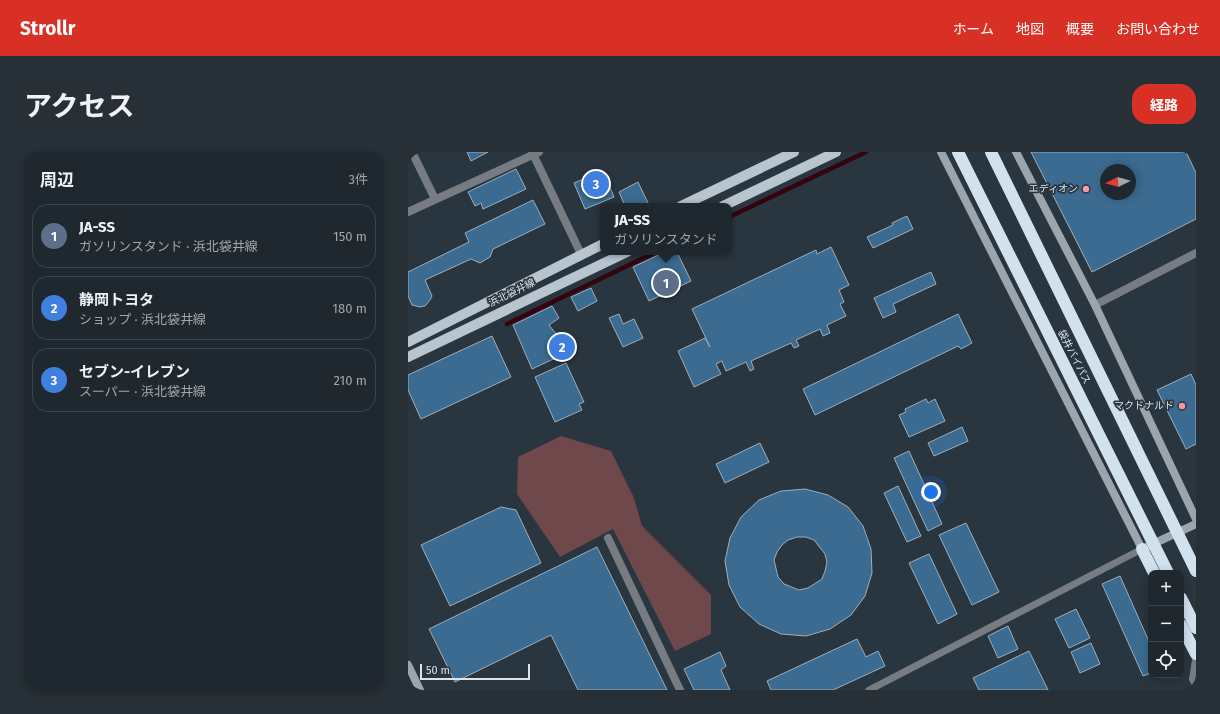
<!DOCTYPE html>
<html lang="ja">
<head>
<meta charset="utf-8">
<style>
  :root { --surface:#1f282f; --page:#273037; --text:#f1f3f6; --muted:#a1a6aa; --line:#3c444b; --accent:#d93025 }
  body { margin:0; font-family:"Fira Sans","Noto Sans JP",sans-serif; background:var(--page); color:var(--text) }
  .controls { position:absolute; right:12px; bottom:12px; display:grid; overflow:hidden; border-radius:8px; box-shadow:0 2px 10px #0003 }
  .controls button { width:36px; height:36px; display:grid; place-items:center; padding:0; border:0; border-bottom:1px solid var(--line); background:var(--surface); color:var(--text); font:20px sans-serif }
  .compass { position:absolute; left:692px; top:12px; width:36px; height:36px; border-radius:50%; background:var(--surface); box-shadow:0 2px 10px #0003; rotate:265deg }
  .scale { position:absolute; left:12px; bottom:10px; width:110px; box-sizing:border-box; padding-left:4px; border:2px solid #dce4ea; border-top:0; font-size:11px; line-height:14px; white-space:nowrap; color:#dce4ea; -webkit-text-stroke:3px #29353f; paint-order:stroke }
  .you { position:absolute; left:523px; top:340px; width:14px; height:14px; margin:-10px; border:3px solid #fff; border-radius:50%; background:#1a73e8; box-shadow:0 0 0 6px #1a73e833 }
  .badge { display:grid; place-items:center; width:26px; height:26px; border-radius:50%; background:var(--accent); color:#fff; font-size:13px; font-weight:700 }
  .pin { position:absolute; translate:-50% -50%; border:2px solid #fff; box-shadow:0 1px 4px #0006 }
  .popup { position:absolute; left:192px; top:51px; width:132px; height:52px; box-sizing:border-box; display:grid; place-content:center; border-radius:8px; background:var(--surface); filter:drop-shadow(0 1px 3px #0005); font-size:13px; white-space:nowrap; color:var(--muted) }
  .popup b { font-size:15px; color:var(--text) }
  .popup::after { content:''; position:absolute; left:50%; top:100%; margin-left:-8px; border:8px solid transparent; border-top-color:var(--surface) }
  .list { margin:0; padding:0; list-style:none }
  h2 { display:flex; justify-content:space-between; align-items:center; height:52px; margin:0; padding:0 16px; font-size:17px }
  h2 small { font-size:13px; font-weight:400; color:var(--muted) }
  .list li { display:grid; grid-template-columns:26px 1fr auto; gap:12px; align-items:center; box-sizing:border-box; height:64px; margin:0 8px 8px; padding:0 8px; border:1px solid var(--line); border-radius:16px }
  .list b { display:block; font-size:15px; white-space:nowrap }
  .list p { margin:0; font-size:13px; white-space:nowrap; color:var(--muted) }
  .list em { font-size:13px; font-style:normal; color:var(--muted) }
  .icon { flex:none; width:22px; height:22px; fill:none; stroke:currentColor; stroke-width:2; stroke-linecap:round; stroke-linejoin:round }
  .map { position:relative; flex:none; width:788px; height:538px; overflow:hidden; border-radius:16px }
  header { display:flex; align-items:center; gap:24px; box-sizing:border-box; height:56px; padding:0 20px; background:var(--accent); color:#fff }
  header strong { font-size:19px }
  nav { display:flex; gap:22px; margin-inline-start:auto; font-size:14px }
  .intro { display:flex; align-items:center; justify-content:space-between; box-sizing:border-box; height:96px; padding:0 24px }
  h1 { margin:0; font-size:28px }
  .button { padding:10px 18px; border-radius:16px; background:var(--accent); color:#fff; font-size:14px; font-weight:700 }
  main { display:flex; gap:24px; padding:0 24px }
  aside { flex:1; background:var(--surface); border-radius:16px; box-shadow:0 2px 10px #0003 }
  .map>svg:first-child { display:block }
  .green { fill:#6e484b }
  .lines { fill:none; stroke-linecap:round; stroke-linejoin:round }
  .stream { stroke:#35030d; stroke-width:4.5 }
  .building { fill:#3b6b90; stroke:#9faeba; fill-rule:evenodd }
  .lane { stroke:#767c82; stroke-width:7 }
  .street { stroke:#767c82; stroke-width:8 }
  .secondary { stroke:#9ba5ad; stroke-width:8 }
  .primary { stroke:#b8c5cf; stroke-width:10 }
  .highway { stroke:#d2e1ee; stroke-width:12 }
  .highway-bridge { stroke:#d2e1ee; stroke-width:12 }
  .poi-dot { fill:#f49aa2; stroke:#29353f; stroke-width:1.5 }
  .labels { text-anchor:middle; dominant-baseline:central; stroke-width:3.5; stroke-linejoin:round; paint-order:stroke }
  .poi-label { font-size:10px; fill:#dce4ea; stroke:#29353f; text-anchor:end }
  .street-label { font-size:10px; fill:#dce4ea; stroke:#29353f }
</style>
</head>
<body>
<header>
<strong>Strollr</strong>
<nav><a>ホーム</a><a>地図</a><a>概要</a><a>お問い合わせ</a></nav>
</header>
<div class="intro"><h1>アクセス</h1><a class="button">経路</a></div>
<main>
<aside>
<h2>周辺<small>3件</small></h2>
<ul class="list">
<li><span class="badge" style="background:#5c6f8a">1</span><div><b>JA-SS</b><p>ガソリンスタンド · 浜北袋井線</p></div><em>150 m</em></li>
<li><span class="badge" style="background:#3f7fe0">2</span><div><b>静岡トヨタ</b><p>ショップ · 浜北袋井線</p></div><em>180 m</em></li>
<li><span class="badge" style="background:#3f7fe0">3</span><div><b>セブン-イレブン</b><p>スーパー · 浜北袋井線</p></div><em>210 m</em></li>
</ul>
</aside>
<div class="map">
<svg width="788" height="538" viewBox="0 0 788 538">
  <rect width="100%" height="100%" fill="#29353f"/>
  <polygon class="green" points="153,284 203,299 226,346 234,374 303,443 303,482 267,499 205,377 152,405 109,342 110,305"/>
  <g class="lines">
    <g class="stream">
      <polyline points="321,65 458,0"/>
      <polyline points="99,172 248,100"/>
    </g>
  </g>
  <g class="building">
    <polygon points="59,0 80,0 63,9"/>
    <path d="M623 0H778L788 21V67L684 120ZM698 18H722V42H698Z"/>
    <polygon points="108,17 118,37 75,57 73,51 67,54 60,40"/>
    <polygon points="195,19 206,45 177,57 166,31"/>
    <polygon points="230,30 241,53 217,54 211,40"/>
    <polygon points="125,48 137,72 85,97 82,105 72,111 63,107 17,128 24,144 22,148 17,154 12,155 4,153 0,144 0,120 61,90 57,81"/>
    <polygon points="499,64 505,77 465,96 459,85 485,73 484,71"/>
    <polygon points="423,95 441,133 431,138 436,150 432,152 438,164 419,173 422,181 415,184 412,177 388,188 391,194 386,196 383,191 343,209 346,217 342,219 338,210 318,219 314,209 308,212 313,222 286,235 270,199 297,186 302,195 284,157 408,98 409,102"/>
    <polygon points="257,100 269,100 283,129 241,149 225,115"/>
    <polygon points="523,120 528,132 485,152 488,160 475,166 466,146"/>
    <polygon points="183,136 189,149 170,159 163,145"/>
    <polygon points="144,154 151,166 141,173 152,187 156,202 124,217 105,173"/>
    <polygon points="211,162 215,172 226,167 235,186 215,195 201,166"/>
    <polygon points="550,162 564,191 553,197 550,194 407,263 395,237"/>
    <polygon points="84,184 103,225 13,267 0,238 0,223"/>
    <polygon points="158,211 176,250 171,252 174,258 147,270 127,225"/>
    <polygon points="783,222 788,233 788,292 778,297 749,238"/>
    <polygon points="518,247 520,251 527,247 537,269 501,285 491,263 498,260 497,257"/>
    <polygon points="554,275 560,289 526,304 520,291"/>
    <polygon points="352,291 361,310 317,331 308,312"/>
    <polygon points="501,299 534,372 520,379 486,306"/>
    <polygon points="490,334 513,384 499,390 476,341"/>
    <path d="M397 337 420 343 440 355 455 374 463 397 464 421 457 444 443 463 422 477 398 484 373 482 351 472 332 455 321 433 317 409 322 386 333 365 351 348 373 339ZM389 385H398L406 388 417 402 419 410 417 419 414 427 400 436 391 438 376 432 370 425 366 408 369 400 374 393 380 388Z"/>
    <polygon points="93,355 108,358 133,411 42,454 13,393"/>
    <polygon points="558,371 591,440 564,453 531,383"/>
    <polygon points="189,395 259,538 170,538 143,483 47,530 21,477"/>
    <polygon points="521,402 549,462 530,472 501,411"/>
    <polygon points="712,424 743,494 743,521 735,524 694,432"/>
    <polygon points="668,457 682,486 661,496 647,467"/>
    <polygon points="600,474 610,497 590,506 580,484"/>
    <polygon points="449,487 458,505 470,499 477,514 425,538 363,538 359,529"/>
    <polygon points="683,491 692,512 672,521 663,500"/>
    <polygon points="621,499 640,538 571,538 565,526"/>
    <polygon points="312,500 318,514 313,518 322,538 286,538 276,517"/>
  </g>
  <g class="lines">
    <polyline class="lane" points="461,538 734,397"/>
    <g class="street">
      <polyline points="4,0 27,47"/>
      <polyline points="124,0 173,102"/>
      <polyline points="0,60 131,0"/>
      <polyline points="687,153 788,101"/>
      <polyline points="200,386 272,538"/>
      <polyline points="788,508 785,527 788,533"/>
    </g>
    <g class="secondary">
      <polyline points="533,0 734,397 788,372"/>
      <polyline points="608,0 687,153 788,367"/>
      <polyline points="0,513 12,538"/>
    </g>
    <g class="primary">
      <polyline points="273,54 386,0"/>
      <polyline points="315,54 428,0"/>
      <polyline points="0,190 195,92"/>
      <polyline points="0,205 219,100"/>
    </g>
    <g class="highway">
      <polyline points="734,397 746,421"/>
      <polyline points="773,446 788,476"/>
      <polyline points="773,473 788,502"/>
    </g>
    <g class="highway-bridge">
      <polyline points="550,0 760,421"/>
      <polyline points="583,0 788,419"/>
    </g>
  </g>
  <g class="poi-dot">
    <circle cx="678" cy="37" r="4"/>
    <circle cx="774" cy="254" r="4"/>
  </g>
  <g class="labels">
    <g class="poi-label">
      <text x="670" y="37">エディオン</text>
      <text x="766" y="254">マクドナルド</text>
    </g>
    <g class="street-label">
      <text transform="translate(104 141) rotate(-26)">浜北袋井線</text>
      <text transform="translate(666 205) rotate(63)">袋井バイパス</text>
    </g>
  </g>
</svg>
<div class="controls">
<button>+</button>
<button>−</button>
<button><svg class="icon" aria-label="locate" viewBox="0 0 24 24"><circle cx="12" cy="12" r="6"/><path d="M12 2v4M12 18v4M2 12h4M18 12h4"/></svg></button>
</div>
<svg class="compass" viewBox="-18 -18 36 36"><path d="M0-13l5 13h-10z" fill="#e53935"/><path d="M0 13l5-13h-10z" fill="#a1a6aa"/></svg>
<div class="scale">50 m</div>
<div class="you"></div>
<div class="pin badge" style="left:258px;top:131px;background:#5c6f8a">1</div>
<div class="popup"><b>JA-SS</b>ガソリンスタンド</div>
<div class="pin badge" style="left:154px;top:195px;background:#3f7fe0">2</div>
<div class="pin badge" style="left:188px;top:32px;background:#3f7fe0">3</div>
</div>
</main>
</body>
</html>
